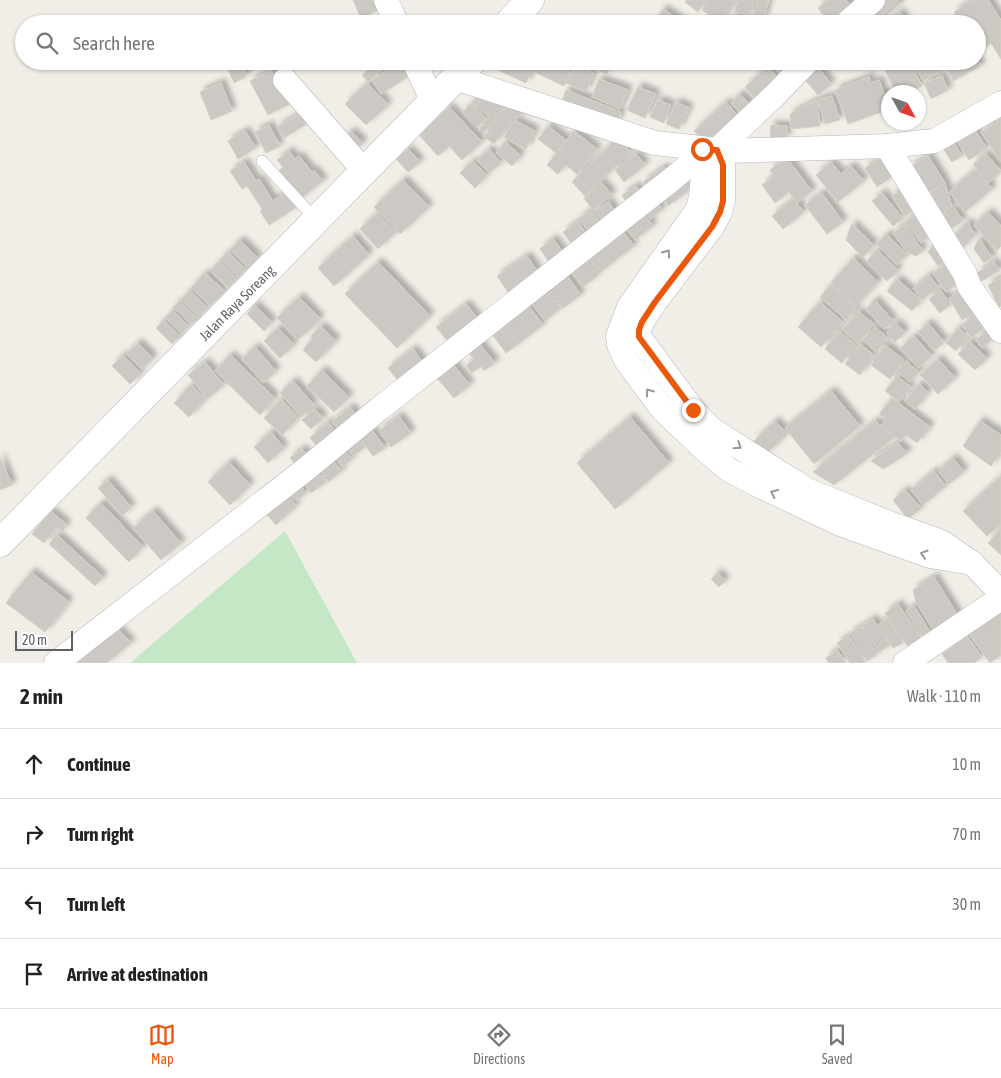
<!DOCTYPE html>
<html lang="en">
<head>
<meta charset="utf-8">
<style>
  :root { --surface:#fff; --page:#f6f6f6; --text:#222; --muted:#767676; --line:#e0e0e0; --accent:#ea580c }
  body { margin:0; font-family:"Asap Condensed",sans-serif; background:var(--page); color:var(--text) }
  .compass { position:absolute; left:881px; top:85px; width:45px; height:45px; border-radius:50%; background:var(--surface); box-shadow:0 1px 4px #0004; rotate:130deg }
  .scale { position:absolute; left:15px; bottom:12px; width:58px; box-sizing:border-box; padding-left:5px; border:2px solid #5e6267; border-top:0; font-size:14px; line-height:18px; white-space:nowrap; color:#5e6267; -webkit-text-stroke:4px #fff; paint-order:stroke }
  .stop { position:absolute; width:15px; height:15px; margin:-11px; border:4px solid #ea580c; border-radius:50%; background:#fff }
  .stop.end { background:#ea580c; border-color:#fff; box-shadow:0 1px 5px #0008 }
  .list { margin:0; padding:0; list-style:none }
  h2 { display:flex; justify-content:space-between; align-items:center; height:65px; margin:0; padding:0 20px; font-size:21px }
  h2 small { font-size:16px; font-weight:400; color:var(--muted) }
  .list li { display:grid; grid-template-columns:32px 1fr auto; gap:15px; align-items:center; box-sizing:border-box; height:70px; padding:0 20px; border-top:1px solid var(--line) }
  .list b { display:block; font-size:19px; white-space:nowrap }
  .list em { font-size:16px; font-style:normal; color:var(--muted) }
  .icon { flex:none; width:28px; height:28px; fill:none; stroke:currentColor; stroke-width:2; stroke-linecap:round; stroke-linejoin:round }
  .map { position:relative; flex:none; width:1001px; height:663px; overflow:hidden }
  .search { position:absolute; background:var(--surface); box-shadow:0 1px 4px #0004; left:15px; right:15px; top:15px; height:55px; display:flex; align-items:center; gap:12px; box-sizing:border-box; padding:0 18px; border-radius:28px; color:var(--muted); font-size:19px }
  .sheet { height:345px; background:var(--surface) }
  nav { display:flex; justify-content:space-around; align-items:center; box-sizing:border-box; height:70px; border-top:1px solid var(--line); background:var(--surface); font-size:14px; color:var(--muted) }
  nav a { display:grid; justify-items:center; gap:2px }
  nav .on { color:var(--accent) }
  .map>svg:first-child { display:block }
  .green { fill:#c4e7c5 }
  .building { fill:#ccc9c4; stroke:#d5d0c5; filter:url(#shadow) }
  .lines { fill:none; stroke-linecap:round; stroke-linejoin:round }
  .service-casing { stroke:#b4b7bb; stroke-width:12 }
  .minor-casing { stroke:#b4b7bb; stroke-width:25 }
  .secondary-casing { stroke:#b5b9be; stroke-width:29 }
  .service { stroke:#fff; stroke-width:11 }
  .minor { stroke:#fff; stroke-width:24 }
  .secondary { stroke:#fff; stroke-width:28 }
  .oneway { stroke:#96999c }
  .route { stroke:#ea580c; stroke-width:6 }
  .labels { text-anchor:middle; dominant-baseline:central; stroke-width:4; stroke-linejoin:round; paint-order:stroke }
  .street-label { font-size:14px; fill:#5e6267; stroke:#fff }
</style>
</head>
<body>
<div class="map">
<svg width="1001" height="663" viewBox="0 0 1001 663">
  <defs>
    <filter id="shadow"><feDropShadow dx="4.5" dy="-4.5" stdDeviation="2.5" flood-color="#0004"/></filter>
  </defs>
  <rect width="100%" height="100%" fill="#f0eee7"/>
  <polygon class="green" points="285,531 357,663 130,663"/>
  <g class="building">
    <polygon points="353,0 377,0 381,9 361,18"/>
    <polygon points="687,0 706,0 698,12 685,2"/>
    <polygon points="709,0 734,0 735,1 720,23 702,10"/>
    <polygon points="738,0 754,0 750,15 735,12"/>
    <polygon points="757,0 769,0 763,20 752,18"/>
    <polygon points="828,0 846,0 853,8 833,24 830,24 818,8"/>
    <polygon points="881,0 897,0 900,4 876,24 862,24"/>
    <polygon points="973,0 988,0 1001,20 1001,59 991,43 979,51 977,48 977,24 962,24 954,12"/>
    <polygon points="663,9 685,24 660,24 655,21"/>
    <polygon points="900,12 906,21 902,24 884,24"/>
    <polygon points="733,14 748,19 747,24 731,24"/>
    <polygon points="977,60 981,66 953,81 945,65 951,61 977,61"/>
    <polygon points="233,61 240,61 247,76 234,83 226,65"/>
    <polygon points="488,61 572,61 568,70 570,72 564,86 532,71 526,83 487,65"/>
    <polygon points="595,61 611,61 607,74 593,69"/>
    <polygon points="770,61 793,61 786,80 769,62"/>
    <polygon points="880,61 910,61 922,86 909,92 896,92"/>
    <polygon points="932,61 938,61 943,70 923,81 917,70"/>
    <polygon points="378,62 383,69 368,82 362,75"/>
    <polygon points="400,62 409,76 381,94 372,80"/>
    <polygon points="815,64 831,84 818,95 801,75"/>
    <polygon points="575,65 594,73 586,91 566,83"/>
    <polygon points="768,67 782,83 759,103 745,87"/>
    <polygon points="271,70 290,104 268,115 250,81"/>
    <polygon points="942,76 948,90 931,99 924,83"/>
    <polygon points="869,77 871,83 879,80 887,102 880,108 881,112 848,124 835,90"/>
    <polygon points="599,79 628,90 620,109 592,97"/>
    <polygon points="221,83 232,111 211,120 200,92"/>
    <polygon points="367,83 388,105 366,125 345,104"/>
    <polygon points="638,87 656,94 645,118 627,110"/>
    <polygon points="566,90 621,112 617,123 562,101"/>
    <polygon points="740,94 754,109 744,118 731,103"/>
    <polygon points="478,95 486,101 491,95 507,104 483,134 479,130 489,117 472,103"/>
    <polygon points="832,96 840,120 825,124 818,100"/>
    <polygon points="658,100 671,105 664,123 650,117"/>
    <polygon points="817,100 820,126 791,129 790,114"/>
    <polygon points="511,102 523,111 517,119 514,117 494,144 484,137"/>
    <polygon points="676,102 689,108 679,129 666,124"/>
    <polygon points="726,102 739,117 707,145 694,131"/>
    <polygon points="471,104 486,118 477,128 462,113"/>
    <polygon points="449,107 482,142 462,160 449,146 438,156 419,135"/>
    <polygon points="298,115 305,125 284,138 277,127"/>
    <polygon points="1001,118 1001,162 981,132"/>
    <polygon points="514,120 535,131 526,149 504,137"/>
    <polygon points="269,125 280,146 266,153 255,132"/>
    <polygon points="771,125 787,126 786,139 770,137"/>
    <polygon points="971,125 987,148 969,160 954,137"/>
    <polygon points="548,126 566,140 556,153 538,139"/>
    <polygon points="245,131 256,148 238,159 228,141"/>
    <polygon points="351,131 363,143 354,151 343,140"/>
    <polygon points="574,131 597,149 577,174 566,165 558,174 547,165"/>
    <polygon points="951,138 962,156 952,162 940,144"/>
    <polygon points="616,139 630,146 627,148 630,152 585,196 572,182"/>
    <polygon points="505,142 521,156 512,166 496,153"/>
    <polygon points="408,149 420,162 408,172 396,159"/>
    <polygon points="489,149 501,163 489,173 477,160"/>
    <polygon points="289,151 295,159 299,156 312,172 314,170 323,181 299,200 296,192 279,171 283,167 277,160"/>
    <polygon points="636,154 645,165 624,182 615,170"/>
    <polygon points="886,154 899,172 877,187 865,168"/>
    <polygon points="986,154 1001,171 988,183 973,164"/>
    <polygon points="928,156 945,183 927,194 910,167"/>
    <polygon points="786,157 812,191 797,203 789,192 775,203 762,185 774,176 770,170"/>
    <polygon points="473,161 487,175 475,188 460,173"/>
    <polygon points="244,162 256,181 259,179 273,201 288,191 298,206 269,225 260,211 262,209 247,186 242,189 230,171"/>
    <polygon points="831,162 841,174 851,166 864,181 838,202 816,175"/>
    <polygon points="664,167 672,177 651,193 643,182"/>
    <polygon points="976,169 992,189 965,212 949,192"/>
    <polygon points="688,173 696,185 668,206 660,194"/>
    <polygon points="403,180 429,207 400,234 374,207"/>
    <polygon points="602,183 612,195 593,210 584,198"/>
    <polygon points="945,183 952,207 939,217 925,198"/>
    <polygon points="636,186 645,199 631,209 622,195"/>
    <polygon points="904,189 917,209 904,216 892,196"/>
    <polygon points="822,193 843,222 827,234 805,205"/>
    <polygon points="882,193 903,218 893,226 872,201"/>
    <polygon points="793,199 804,212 783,229 772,216"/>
    <polygon points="655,200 662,210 650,219 643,209"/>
    <polygon points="609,202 619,219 605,227 595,210"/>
    <polygon points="640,209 653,226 635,240 622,224"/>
    <polygon points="955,209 963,221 943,233 936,221"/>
    <polygon points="592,210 605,230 592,238 579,218"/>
    <polygon points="920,210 936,232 921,243 905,222"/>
    <polygon points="988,212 1001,226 1001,246 997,250 974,225"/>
    <polygon points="377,213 396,232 378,249 360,229"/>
    <polygon points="578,221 590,240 576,250 563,232"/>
    <polygon points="968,222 975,235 959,251 949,241"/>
    <polygon points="852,224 874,245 863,257 846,240"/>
    <polygon points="905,225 923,251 916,256 906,251 893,233"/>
    <polygon points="622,230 634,246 599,273 587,257"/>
    <polygon points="887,234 907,255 896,265 877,244"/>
    <polygon points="353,236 369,255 334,286 318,268"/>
    <polygon points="979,238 992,258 984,263 974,249"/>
    <polygon points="553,239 568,259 554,269 540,249"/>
    <polygon points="937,239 949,258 938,266 928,252"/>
    <polygon points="240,240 258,258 248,268 230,250"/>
    <polygon points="877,250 898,270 887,281 867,261"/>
    <polygon points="228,252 246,269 238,278 220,260"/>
    <polygon points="527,256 540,275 510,295 497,276"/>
    <polygon points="585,258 598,275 583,287 570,270"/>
    <polygon points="853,258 878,282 856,306 831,283"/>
    <polygon points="219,262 237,279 228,288 210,271"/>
    <polygon points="378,262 430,316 397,348 345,294"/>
    <polygon points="994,262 1000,270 982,281 977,273"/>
    <polygon points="948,263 961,282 946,292 933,273"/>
    <polygon points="205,273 225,291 210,306 191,288"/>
    <polygon points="566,274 581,295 563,308 548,288"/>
    <polygon points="929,275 938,287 922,300 913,288"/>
    <polygon points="1001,278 1001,306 999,307 988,285"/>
    <polygon points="897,279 921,300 912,311 887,291"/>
    <polygon points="831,285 856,308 846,320 820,297"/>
    <polygon points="966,288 979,309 962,320 949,298"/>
    <polygon points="546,289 561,308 545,321 530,301"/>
    <polygon points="190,290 207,308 198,317 181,300"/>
    <polygon points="940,290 951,304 940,313 929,299"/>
    <polygon points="299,297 320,319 298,340 277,318"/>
    <polygon points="875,300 893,321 884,329 866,309"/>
    <polygon points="180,301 198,319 191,325 173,307"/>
    <polygon points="820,302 843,322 821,347 798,327"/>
    <polygon points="466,304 478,319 448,342 436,327"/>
    <polygon points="255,305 272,322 264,331 247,314"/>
    <polygon points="528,305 543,325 506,353 491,333"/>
    <polygon points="173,310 189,326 181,334 165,318"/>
    <polygon points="858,311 874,324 858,344 842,330"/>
    <polygon points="974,316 983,329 971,338 962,325"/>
    <polygon points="164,320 180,336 172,344 156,328"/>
    <polygon points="896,323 905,332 895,342 886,333"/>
    <polygon points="928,323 944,342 934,351 918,332"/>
    <polygon points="321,326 336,341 316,362 303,350 313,338 311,336"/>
    <polygon points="875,327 888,338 876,352 863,340"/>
    <polygon points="278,328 294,345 280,358 264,341"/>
    <polygon points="958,328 968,335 956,351 946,343"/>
    <polygon points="989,330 995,337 982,348 976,340"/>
    <polygon points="839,331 856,345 842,363 825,349"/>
    <polygon points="914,336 932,356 918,368 900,348"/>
    <polygon points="970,341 987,358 975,370 958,354"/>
    <polygon points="478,342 495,363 484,371 481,366 472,373 466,366 474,359 467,351"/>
    <polygon points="138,343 153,358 142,369 126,354"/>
    <polygon points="860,344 874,355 860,375 845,364"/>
    <polygon points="885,345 904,360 890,379 871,365"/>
    <polygon points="255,347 276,371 263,383 242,359"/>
    <polygon points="413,349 424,364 399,382 388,368"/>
    <polygon points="123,355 141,373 130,384 112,366"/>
    <polygon points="230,355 275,398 260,415 215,371"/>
    <polygon points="938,359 955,378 938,394 920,375"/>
    <polygon points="906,361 919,372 910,382 897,371"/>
    <polygon points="205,362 224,385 207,399 188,375"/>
    <polygon points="452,363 470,385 454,398 436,377"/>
    <polygon points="322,370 349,397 334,412 307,386"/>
    <polygon points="897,376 911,387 899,402 885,391"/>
    <polygon points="293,381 314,405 301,417 280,393"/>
    <polygon points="919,384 928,392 915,409 905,401"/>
    <polygon points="191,385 206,399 189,417 174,403"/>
    <polygon points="831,391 860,426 814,464 785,428"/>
    <polygon points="892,398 930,427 917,443 906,435 901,441 881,426 886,419 879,414"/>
    <polygon points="281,400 299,417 282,435 264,418"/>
    <polygon points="350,407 359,418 342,433 332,422"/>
    <polygon points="315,409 323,418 311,429 302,420"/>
    <polygon points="399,416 411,433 391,447 379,431"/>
    <polygon points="630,417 669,463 615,509 577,463"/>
    <polygon points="775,421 787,434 766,454 754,441"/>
    <polygon points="875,421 895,437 834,485 813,472"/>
    <polygon points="980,421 1001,435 1001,452 991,466 963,446"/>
    <polygon points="328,422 337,433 319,449 310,438"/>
    <polygon points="372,430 385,448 373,456 360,439"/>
    <polygon points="271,432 284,448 268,463 254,447"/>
    <polygon points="355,435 365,447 353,456 343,445"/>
    <polygon points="897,443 908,453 883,469 871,461"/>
    <polygon points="343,448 352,459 342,467 333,455"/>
    <polygon points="302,449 310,459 299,468 290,458"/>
    <polygon points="0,457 12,485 0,490"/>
    <polygon points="330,457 342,471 328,482 317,467"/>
    <polygon points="953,458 964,472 949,484 938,471"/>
    <polygon points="229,462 250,485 230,505 208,482"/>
    <polygon points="316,469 326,482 311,493 301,480"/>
    <polygon points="934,471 946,486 923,505 911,490"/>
    <polygon points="1001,476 1001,524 987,536 963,511"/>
    <polygon points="108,480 131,507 122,516 98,488"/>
    <polygon points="298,482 306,493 296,501 287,490"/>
    <polygon points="285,490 296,506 276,525 262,509"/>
    <polygon points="905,490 921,508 908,519 893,500"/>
    <polygon points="101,503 143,547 129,562 86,518"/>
    <polygon points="50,511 66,524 63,532 57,527 44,543 32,534"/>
    <polygon points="153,511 181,543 161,560 133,528"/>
    <polygon points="1001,529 1001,555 988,543"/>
    <polygon points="57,535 103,577 95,586 49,544"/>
    <polygon points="31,572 69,602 45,632 6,603"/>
    <polygon points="718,573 725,581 719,587 711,579"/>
    <polygon points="934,577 960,619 936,634 916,602 913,590"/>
    <polygon points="898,604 922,639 909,648 885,613"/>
    <polygon points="914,606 931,634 924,639 906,611"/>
    <polygon points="1001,612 1001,655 990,663 965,629"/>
    <polygon points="887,618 903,643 893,648 879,624"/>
    <polygon points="873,619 890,645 879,652 862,626"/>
    <polygon points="861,627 877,654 867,661 850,633"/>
    <polygon points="118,629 131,643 107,663 77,663"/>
    <polygon points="849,636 866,663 850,663 837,643"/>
    <polygon points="967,636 982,657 974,663 948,663 942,654"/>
    <polygon points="837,650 846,663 829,663 826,658"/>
  </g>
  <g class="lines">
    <defs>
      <polyline id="service" points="262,161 317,221"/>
      <g id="minor">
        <polyline points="386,0 397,24"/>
        <polyline points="846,24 873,0"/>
        <polyline points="414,61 433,102"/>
        <polyline points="808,61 774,96 704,162 701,197 698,209 629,307 618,336 619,345 626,360 663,410 704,449 729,470 758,485 840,524 930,556 972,563"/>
        <polyline points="456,78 655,143 728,151 887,146 934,141 1001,103"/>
        <polyline points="285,80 365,172"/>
        <polyline points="887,146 965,274 969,286 1001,331"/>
        <polyline points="717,150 723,165 723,201 720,212 712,227 655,302 642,322 639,330 639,337 693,410 711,429 807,490 889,523 942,542 972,563 1001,593"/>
        <polyline points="56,663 306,469 379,409 671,180 689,165 702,149"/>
        <polyline points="905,663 1001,598"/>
      </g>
      <g id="secondary">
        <polyline points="508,24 530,0"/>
        <polyline points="0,543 472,61"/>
      </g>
    </defs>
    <use href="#service" class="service-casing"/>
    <use href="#minor" class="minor-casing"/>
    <use href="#secondary" class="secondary-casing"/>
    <use href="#service" class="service"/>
    <use href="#minor" class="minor"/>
    <use href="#secondary" class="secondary"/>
  </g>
  <defs><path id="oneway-chevron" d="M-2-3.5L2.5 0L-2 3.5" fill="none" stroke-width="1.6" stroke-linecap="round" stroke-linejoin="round" transform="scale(1.25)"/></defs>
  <g class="oneway">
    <use href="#oneway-chevron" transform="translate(667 253) rotate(-54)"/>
    <use href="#oneway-chevron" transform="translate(649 392) rotate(-126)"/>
    <use href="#oneway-chevron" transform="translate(738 446) rotate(33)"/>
    <use href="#oneway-chevron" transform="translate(774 493) rotate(-155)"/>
    <use href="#oneway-chevron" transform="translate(924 554) rotate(-163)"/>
  </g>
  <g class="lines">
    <polyline class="route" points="693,410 639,337 639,330 642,322 655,302 712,227 720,212 723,201 723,165 717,150 702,149"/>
  </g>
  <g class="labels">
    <g class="street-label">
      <text transform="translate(237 303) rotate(-45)">Jalan Raya Soreang</text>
    </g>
  </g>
</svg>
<svg class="compass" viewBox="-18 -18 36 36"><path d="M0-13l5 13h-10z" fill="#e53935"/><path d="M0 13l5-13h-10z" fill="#767676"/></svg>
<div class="scale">20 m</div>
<div class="stop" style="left:702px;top:149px"></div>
<div class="stop end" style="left:693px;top:410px"></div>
<div class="search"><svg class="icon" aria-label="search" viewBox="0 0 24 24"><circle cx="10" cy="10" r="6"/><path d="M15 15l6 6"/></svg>Search here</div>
</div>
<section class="sheet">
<h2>2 min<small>Walk · 110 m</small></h2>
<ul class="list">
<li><svg class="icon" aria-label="ahead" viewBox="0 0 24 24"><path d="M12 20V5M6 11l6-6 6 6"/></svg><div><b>Continue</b></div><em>10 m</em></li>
<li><svg class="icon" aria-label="right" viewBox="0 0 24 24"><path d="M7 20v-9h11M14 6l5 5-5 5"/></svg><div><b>Turn right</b></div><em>70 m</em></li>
<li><svg class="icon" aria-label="left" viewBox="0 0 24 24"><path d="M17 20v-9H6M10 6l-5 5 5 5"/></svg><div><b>Turn left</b></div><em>30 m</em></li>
<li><svg class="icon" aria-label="arrive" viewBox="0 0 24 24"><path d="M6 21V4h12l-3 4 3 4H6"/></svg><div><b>Arrive at destination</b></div></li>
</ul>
</section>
<nav>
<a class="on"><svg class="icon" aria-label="map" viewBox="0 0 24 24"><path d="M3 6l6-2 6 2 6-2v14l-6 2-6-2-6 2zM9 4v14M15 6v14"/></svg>Map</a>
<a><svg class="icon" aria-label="directions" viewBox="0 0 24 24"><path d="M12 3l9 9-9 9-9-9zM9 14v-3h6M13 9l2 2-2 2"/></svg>Directions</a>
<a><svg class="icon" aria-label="saved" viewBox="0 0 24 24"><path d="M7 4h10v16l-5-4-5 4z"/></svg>Saved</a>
</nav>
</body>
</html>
